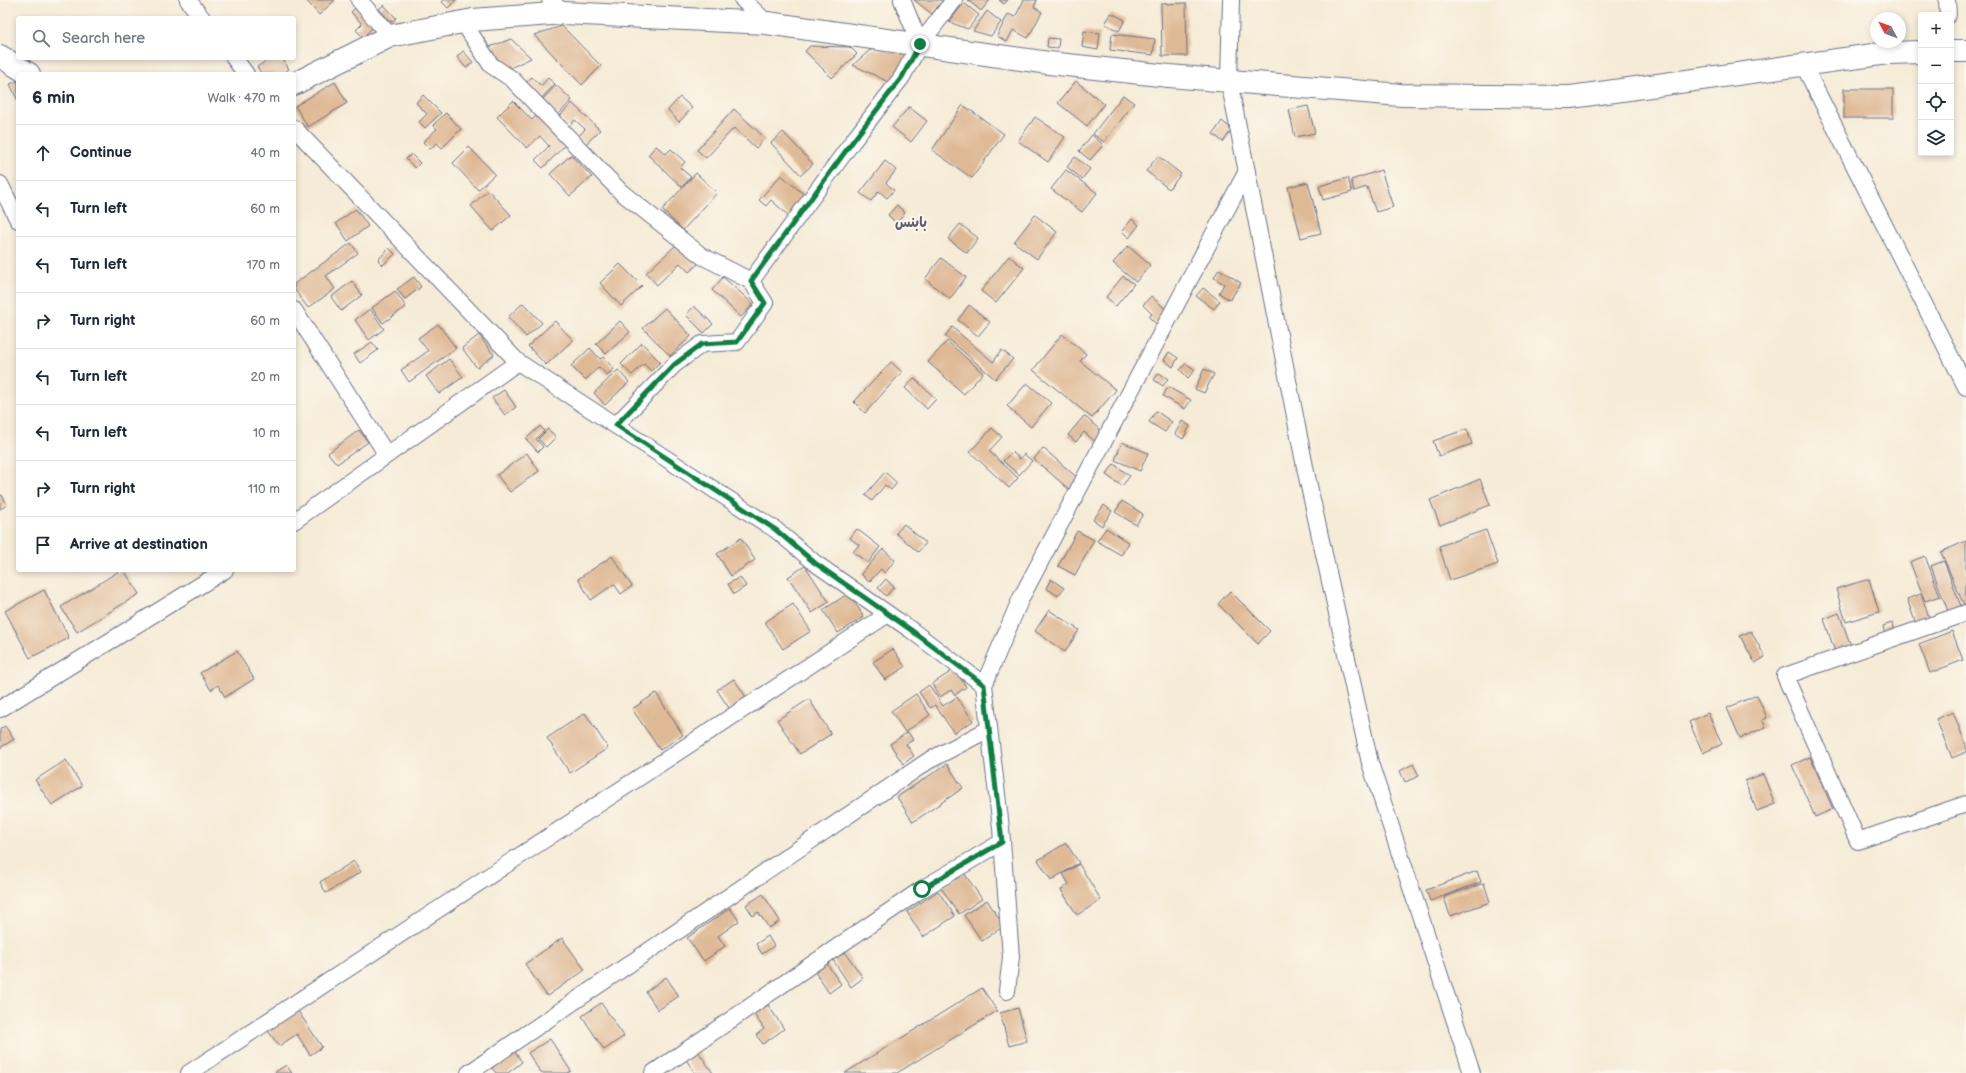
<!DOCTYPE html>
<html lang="en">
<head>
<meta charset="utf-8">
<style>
  :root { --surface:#fff; --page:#f6f6f7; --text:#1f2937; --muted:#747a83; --line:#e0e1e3 }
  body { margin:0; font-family:"Balsamiq Sans","Playpen Sans Arabic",sans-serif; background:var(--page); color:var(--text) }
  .controls { position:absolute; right:12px; top:12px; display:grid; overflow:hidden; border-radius:4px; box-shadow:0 2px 6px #0003 }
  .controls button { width:36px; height:36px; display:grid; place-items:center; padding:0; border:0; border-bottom:1px solid var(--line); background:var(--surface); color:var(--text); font:20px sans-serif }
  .compass { position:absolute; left:1870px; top:12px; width:36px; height:36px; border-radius:50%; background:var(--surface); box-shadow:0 2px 6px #0003; rotate:311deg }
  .stop { position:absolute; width:12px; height:12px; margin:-9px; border:3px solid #0b8043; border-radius:50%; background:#fff }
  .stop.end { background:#0b8043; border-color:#fff; box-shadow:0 1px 4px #0008 }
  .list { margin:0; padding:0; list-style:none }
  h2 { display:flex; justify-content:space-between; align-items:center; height:52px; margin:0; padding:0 16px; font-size:17px }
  h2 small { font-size:13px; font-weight:400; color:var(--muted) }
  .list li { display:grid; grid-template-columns:26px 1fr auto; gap:12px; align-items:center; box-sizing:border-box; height:56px; padding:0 16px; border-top:1px solid var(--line) }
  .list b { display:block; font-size:15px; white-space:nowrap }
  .list em { font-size:13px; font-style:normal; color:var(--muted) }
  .icon { flex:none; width:22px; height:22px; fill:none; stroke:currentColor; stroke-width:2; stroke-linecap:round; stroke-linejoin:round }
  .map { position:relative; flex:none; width:1966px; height:1073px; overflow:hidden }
  .search { position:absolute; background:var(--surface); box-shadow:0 2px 6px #0003; left:16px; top:16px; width:280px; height:44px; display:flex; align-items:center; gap:10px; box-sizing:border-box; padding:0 14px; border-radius:4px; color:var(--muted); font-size:15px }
  .panel { position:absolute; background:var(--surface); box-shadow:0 2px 6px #0003; left:16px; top:72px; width:280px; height:500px; border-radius:4px }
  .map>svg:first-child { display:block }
  .building { fill:#dfb995 }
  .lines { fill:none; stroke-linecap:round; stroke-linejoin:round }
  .street-casing { stroke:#677188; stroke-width:18 }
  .secondary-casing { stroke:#677188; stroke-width:24 }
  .street { stroke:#fff; stroke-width:16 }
  .secondary { stroke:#fff; stroke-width:22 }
  .route { stroke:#0b8043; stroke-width:5 }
  .labels { text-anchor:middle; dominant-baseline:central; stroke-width:4; stroke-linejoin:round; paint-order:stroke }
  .quarter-label { font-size:14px; font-weight:bold; fill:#605f71; stroke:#fbf7ec }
</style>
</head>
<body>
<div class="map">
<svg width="1966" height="1073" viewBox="0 0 1966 1073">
  <rect width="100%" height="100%" fill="#fbf7ec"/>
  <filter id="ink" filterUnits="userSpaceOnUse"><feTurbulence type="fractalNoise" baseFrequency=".025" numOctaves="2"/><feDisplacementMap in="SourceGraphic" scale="8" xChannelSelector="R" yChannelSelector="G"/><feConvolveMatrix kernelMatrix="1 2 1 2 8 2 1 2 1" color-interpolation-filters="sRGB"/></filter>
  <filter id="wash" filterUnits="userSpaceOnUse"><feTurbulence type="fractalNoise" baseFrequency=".012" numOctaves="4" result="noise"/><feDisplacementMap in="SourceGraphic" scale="16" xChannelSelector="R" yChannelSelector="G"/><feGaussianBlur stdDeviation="0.9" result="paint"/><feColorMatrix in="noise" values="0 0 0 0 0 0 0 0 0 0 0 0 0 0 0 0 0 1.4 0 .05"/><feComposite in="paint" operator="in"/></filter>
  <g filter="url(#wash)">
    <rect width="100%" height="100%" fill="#f5ebd6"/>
    <g id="blocks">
      <g class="building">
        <polygon points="306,0 335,0 319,15"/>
        <polygon points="444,0 456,0 448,8 442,2"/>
        <polygon points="914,0 943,0 932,14"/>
        <polygon points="968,0 990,0 981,11"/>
        <polygon points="999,0 1008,0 1004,4"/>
        <polygon points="1024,0 1037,0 1034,7 1042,12 1028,38 1013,30 1007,42 997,36 1008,14 1015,17"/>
        <polygon points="964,3 979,15 968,29 949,22"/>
        <polygon points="1186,3 1187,56 1162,56 1161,4"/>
        <polygon points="384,5 396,18 391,22 379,9"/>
        <polygon points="357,6 375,25 363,37 356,30 362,24 351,12"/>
        <polygon points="987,11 1001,22 991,36 973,31"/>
        <polygon points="1111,13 1125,20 1119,31 1105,24"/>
        <polygon points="562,26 601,66 582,85 534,35"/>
        <polygon points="1084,31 1100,33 1098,50 1082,47"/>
        <polygon points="1112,34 1155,39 1153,55 1110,50"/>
        <polygon points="1048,38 1059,39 1058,48 1047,47"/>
        <polygon points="511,39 531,58 508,69 487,48"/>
        <polygon points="810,46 850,47 857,54 832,78 805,51"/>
        <polygon points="881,49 908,53 893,84 853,65 870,50"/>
        <polygon points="463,51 473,62 466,68 457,57"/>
        <polygon points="271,58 282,58 289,69 282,74 262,74 257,67"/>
        <polygon points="532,77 541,86 548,78 555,84 541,99 525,84"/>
        <polygon points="18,81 18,101 10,84"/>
        <polygon points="1076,81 1104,104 1087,126 1058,103"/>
        <polygon points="335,82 347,103 308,127 295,106"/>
        <polygon points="556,85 572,100 558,115 542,100"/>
        <rect x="1844" y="89" width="49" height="29"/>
        <polygon points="423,95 441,113 425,128 419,122 427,114 416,103"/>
        <polygon points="1123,95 1134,103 1104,142 1093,134"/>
        <polygon points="680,97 692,108 679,122 668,110"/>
        <polygon points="513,101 532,120 538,114 567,143 543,168 535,160 549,146 540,136 527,148 497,117"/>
        <polygon points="572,103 600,130 586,144 578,137 585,129 575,120 569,127 559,117"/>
        <polygon points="963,105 1004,134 972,178 932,150"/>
        <polygon points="1308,106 1315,133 1295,137 1289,110"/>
        <polygon points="909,107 927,121 911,142 892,127"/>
        <polygon points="734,109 765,138 756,148 734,128 706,158 697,150"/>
        <polygon points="446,113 461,129 442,148 437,143 430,149 423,142 437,129 433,125"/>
        <polygon points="1035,117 1065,137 1048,162 1018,141"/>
        <polygon points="1222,121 1232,129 1223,142 1213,134"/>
        <polygon points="783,132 813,164 801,175 771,143"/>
        <polygon points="1092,135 1103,145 1090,160 1079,151"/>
        <polygon points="656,146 666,154 671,149 685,162 680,168 691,177 682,187 648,155"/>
        <polygon points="469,147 495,174 478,190 453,163"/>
        <polygon points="411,154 420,163 415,168 406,159"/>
        <polygon points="571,155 592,177 570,196 550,174"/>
        <polygon points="1158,156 1181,174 1169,189 1146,171"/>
        <polygon points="1075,157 1090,169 1082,179 1067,167"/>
        <polygon points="885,161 896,170 886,183 894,190 887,198 879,191 871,201 860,193"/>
        <polygon points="1066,170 1097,193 1082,212 1051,189"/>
        <polygon points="1381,170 1393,207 1376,212 1367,187 1354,191 1351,180"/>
        <polygon points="696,173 717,193 683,230 662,210"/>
        <polygon points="781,175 807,197 790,217 771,200 766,206 759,200"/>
        <polygon points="1348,178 1352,192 1323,200 1319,186"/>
        <polygon points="1308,182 1321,233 1301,238 1288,187"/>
        <polygon points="488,190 511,215 493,231 471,206"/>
        <polygon points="897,205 905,213 896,223 888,215"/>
        <polygon points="356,209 368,226 348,241 336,223"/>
        <polygon points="1035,215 1057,232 1037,259 1014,242"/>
        <polygon points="1132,219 1139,225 1129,238 1122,231"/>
        <polygon points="960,224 978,238 967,253 948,239"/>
        <polygon points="351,243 358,253 326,276 335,289 308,308 294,289 294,284"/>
        <polygon points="678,243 698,264 689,272 680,263 657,285 646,273"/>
        <polygon points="1128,246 1150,265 1136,282 1113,263"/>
        <polygon points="389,248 395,254 383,265 378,260"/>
        <polygon points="1009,256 1024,268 996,303 981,291"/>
        <polygon points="941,258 966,277 950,299 925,279"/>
        <polygon points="620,264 642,286 621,306 600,283"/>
        <polygon points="1219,269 1241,283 1230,300 1219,293 1224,284 1214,278"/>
        <polygon points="1123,276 1134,284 1116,306 1106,297"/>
        <polygon points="414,277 421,287 405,299 397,289"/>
        <polygon points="723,277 753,304 741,317 712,290"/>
        <polygon points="352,281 362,295 341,311 331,297"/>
        <polygon points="1203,288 1220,301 1214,309 1196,296"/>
        <polygon points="395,291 406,307 383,323 372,308"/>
        <polygon points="1151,296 1170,313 1158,326 1149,317 1152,314 1143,305"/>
        <polygon points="523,303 542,323 526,337 508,317"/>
        <polygon points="969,305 990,322 978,336 958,320"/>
        <polygon points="694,306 713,324 704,333 686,315"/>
        <polygon points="665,308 691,336 670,356 643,328"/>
        <polygon points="370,309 384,329 369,340 355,320"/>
        <polygon points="555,321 573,340 546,365 528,346"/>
        <polygon points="620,321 630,332 606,354 596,344"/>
        <polygon points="438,324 456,348 409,382 401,370 428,351 418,338"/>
        <polygon points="952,327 993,362 1002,350 1013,359 995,379 945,336"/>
        <polygon points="1062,334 1086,354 1080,361 1116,390 1092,418 1033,370"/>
        <polygon points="479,335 494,355 477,368 462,348"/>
        <polygon points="947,341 983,373 964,394 928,362"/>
        <polygon points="372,342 378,350 360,363 354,354"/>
        <polygon points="642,343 660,362 651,371 644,364 632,375 621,364"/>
        <polygon points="590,348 600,359 603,357 614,369 607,375 599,367 585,380 571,366"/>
        <polygon points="1169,352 1178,358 1173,367 1164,360"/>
        <polygon points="449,359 463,377 439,394 426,376"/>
        <polygon points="891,362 902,372 865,413 854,402"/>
        <polygon points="1186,363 1195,370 1188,378 1180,370"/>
        <polygon points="1204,369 1214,374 1204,393 1195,389"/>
        <polygon points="618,370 629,382 605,405 594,393"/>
        <polygon points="1159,373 1168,379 1163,386 1154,380"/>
        <polygon points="914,378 936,399 927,409 905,388"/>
        <polygon points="1027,383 1051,403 1031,427 1007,406"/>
        <polygon points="1168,387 1191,400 1185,409 1163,396"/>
        <polygon points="504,390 516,407 505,415 492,398"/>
        <polygon points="1156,411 1172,422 1165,432 1149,422"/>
        <polygon points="1084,416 1105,434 1097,443 1084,432 1076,442 1068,435"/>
        <polygon points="1182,421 1190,426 1183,439 1175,434"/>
        <polygon points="540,426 544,431 536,439 543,447 538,452 526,439"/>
        <polygon points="992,428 1002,437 989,451 1018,478 1009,488 970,452"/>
        <polygon points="548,429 556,437 546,447 538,439"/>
        <polygon points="1467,429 1472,444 1439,456 1433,441"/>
        <polygon points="359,430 368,442 337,464 328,453"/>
        <polygon points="1122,442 1148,453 1140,471 1115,460"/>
        <polygon points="1043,448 1080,480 1071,491 1034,459"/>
        <polygon points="1012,452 1020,459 1024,454 1032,461 1019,475 1003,461"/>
        <polygon points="527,453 539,471 510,492 497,475"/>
        <polygon points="1114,464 1130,476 1122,486 1106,475"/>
        <polygon points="885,472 897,483 891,490 885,485 872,501 865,495"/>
        <polygon points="1480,479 1490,505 1440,525 1430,500"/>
        <polygon points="2,495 7,505 0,509 0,496"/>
        <polygon points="1122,501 1143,514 1136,525 1115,512"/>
        <polygon points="1104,505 1112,511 1102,526 1093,520"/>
        <polygon points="904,524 926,543 918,552 896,533"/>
        <polygon points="1106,528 1129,543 1121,555 1097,541"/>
        <polygon points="857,529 880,547 868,563 853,552 859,545 850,538"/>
        <polygon points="1486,530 1498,564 1450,580 1439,546"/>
        <polygon points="1077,531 1094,540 1075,575 1058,566"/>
        <polygon points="741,538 755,560 731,576 717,554"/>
        <polygon points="1966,541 1966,610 1941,552"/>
        <polygon points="883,549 895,560 885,573 881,569 869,582 861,574"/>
        <polygon points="612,556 632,586 621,594 614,584 591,600 578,579"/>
        <polygon points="1925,556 1940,596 1925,601 1910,562"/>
        <polygon points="1944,561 1962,609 1949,614 1931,566"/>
        <polygon points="805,566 829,602 812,613 788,577"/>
        <polygon points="121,570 124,570 139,594 77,632 61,607"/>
        <polygon points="740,577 746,586 734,594 728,584"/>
        <polygon points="886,579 894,587 886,596 878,588"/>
        <polygon points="1051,579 1064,588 1058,596 1046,588"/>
        <polygon points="1869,579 1879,612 1846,622 1836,589"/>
        <polygon points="44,590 69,638 30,658 5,611"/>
        <polygon points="1230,591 1270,631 1258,644 1218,604"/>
        <polygon points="849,593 864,617 838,633 823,610"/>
        <polygon points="1921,594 1930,620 1916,624 1907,599"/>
        <polygon points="793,604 811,631 783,649 765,622"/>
        <polygon points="1049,610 1079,630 1065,652 1035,631"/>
        <polygon points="1839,613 1851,646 1835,652 1824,619"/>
        <polygon points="1892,623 1894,632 1885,635 1883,626"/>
        <polygon points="1751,631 1765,657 1755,663 1740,636"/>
        <polygon points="1952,631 1963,660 1930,673 1919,644"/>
        <polygon points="893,649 905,667 885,680 873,662"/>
        <polygon points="237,651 254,679 225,697 218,685 211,690 200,673"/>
        <polygon points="955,669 966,687 955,695 951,690 940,697 932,684"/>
        <polygon points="734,679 748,700 731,711 717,690"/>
        <polygon points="929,685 943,706 957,697 973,721 954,733 935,705 930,708 919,692"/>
        <polygon points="656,693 683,735 660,750 632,709"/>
        <polygon points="916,694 930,715 905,732 891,711"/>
        <polygon points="1757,695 1767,718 1762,720 1766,727 1740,738 1727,708"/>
        <polygon points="809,699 831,734 800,754 777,720"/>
        <polygon points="1953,712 1966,745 1966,752 1952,758 1936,719"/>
        <polygon points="585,713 608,748 570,773 547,738"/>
        <polygon points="1708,713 1722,744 1703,753 1689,722"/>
        <polygon points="5,726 14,739 0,748 0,729"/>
        <polygon points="908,732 913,740 906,744 914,756 903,764 890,744"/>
        <polygon points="1810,757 1833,809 1815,817 1792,765"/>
        <polygon points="66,760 82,786 52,805 35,780"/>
        <polygon points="947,764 963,788 913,822 897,797"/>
        <polygon points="1413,764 1419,776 1405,782 1400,771"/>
        <polygon points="1763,774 1775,804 1757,811 1745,781"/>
        <polygon points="1066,843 1079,863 1051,880 1038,860"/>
        <polygon points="354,861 361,872 326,893 320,882"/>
        <polygon points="1079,864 1101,900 1077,915 1061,890 1069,884 1063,874"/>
        <polygon points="1477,871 1481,882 1430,901 1426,890"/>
        <polygon points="964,873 982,899 959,914 941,888"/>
        <polygon points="1484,883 1490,902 1450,916 1444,897"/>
        <polygon points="938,891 955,916 923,937 907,912"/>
        <polygon points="763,894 780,921 769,928 758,912 753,916 746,905"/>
        <polygon points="987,900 1004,926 982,941 964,915"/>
        <polygon points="730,908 739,921 718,936 725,946 704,961 687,938"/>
        <polygon points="768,936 774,946 762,954 756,944"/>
        <polygon points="562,938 585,970 547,996 525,964"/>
        <polygon points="845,952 863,978 851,987 833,960"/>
        <polygon points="827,964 841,984 829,993 815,972"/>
        <polygon points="666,977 679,996 658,1010 646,992"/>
        <polygon points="982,988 997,1011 897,1073 845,1073"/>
        <polygon points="601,1003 624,1036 604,1050 582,1016"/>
        <polygon points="768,1005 784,1029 763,1044 756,1035 764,1029 754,1014"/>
        <polygon points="1018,1008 1027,1041 1009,1046 1000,1013"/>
        <polygon points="298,1011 322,1047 310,1055 297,1034 279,1046 268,1031"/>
        <polygon points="550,1039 571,1071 568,1073 541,1073 528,1053"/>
        <polygon points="697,1050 713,1073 695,1073 685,1058"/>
        <polygon points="514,1051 522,1062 508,1073 496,1073 492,1068"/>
        <polygon points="286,1065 292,1073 274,1073"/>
      </g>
    </g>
  </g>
  <g filter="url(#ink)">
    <use href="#blocks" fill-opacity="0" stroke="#677188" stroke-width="1"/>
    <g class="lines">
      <defs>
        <g id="street">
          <polyline points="188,0 202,18"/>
          <polyline points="359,0 390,36"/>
          <polyline points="550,0 564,13"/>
          <polyline points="743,0 767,23"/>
          <polyline points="902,0 920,44"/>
          <polyline points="1231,0 1229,81 1307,477 1370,763 1472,1073"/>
          <polyline points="1947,0 1948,15"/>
          <polyline points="463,22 491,65 512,79 621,192 702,256 751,281"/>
          <polyline points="234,58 246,74"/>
          <polyline points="1804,66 1966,387"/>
          <polyline points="294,128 518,362 776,530 815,563 911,630 984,685"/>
          <polyline points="0,184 18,220"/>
          <polyline points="294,310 387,455"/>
          <polyline points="616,425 675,364 702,344 737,342 765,303 751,281 853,141 902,77 920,44 954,0"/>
          <polyline points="294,521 518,362"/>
          <polyline points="1966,613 1785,676 1858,841 1966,804"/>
          <polyline points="0,709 225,570"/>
          <polyline points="1007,991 1011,957 1001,828 984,685 1021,598 1247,171"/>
          <polyline points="189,1073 888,614"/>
          <polyline points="469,1073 928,761 989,729"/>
          <polyline points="653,1073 922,889 1002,842"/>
        </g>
        <g id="secondary">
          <polyline points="1951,51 1966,51"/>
          <polyline points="0,56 29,74"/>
          <polyline points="294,84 390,36 473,20 564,13 767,23 1049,63 1169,76 1401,95 1571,97 1888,53 1921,52"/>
        </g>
      </defs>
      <use href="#street" class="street-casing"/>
      <use href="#secondary" class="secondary-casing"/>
      <use href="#street" class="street"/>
      <use href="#secondary" class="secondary"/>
    </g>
  </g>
  <g class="lines" filter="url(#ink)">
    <polyline class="route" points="920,44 902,77 853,141 751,281 765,303 737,342 702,344 675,364 616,425 776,530 815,563 911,630 984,685 1002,842 922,889"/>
  </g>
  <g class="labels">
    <g class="quarter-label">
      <text x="911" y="222">بابنس</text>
    </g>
  </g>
</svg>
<div class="controls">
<button>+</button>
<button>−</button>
<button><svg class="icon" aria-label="locate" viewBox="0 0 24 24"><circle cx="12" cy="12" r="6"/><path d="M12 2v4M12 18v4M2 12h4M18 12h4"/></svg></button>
<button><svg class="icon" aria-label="layers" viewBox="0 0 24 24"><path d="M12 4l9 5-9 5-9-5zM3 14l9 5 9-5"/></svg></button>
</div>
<svg class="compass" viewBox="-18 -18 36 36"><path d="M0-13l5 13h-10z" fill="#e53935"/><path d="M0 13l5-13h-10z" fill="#747a83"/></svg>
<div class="stop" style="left:922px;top:889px"></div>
<div class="stop end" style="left:920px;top:44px"></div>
<div class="search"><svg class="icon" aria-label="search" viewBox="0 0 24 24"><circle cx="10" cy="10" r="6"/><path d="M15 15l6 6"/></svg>Search here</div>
<section class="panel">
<h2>6 min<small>Walk · 470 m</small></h2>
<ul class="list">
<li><svg class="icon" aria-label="ahead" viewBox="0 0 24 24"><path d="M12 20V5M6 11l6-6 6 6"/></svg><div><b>Continue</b></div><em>40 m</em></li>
<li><svg class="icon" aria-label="left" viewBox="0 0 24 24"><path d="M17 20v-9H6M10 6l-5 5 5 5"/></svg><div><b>Turn left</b></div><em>60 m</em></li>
<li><svg class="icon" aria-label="left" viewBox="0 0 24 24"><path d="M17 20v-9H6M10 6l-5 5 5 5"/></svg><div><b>Turn left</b></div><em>170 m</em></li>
<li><svg class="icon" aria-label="right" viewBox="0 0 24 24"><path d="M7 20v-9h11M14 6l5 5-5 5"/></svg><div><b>Turn right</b></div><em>60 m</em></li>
<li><svg class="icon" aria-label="left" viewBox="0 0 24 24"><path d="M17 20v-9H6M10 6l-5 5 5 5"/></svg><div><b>Turn left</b></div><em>20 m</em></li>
<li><svg class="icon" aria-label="left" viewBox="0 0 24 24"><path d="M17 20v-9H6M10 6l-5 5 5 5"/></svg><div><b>Turn left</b></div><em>10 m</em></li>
<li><svg class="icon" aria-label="right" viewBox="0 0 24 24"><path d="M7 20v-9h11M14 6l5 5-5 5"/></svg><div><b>Turn right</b></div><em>110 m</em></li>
<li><svg class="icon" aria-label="arrive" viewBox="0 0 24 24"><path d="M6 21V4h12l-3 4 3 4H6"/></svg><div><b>Arrive at destination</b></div></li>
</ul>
</section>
</div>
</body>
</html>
